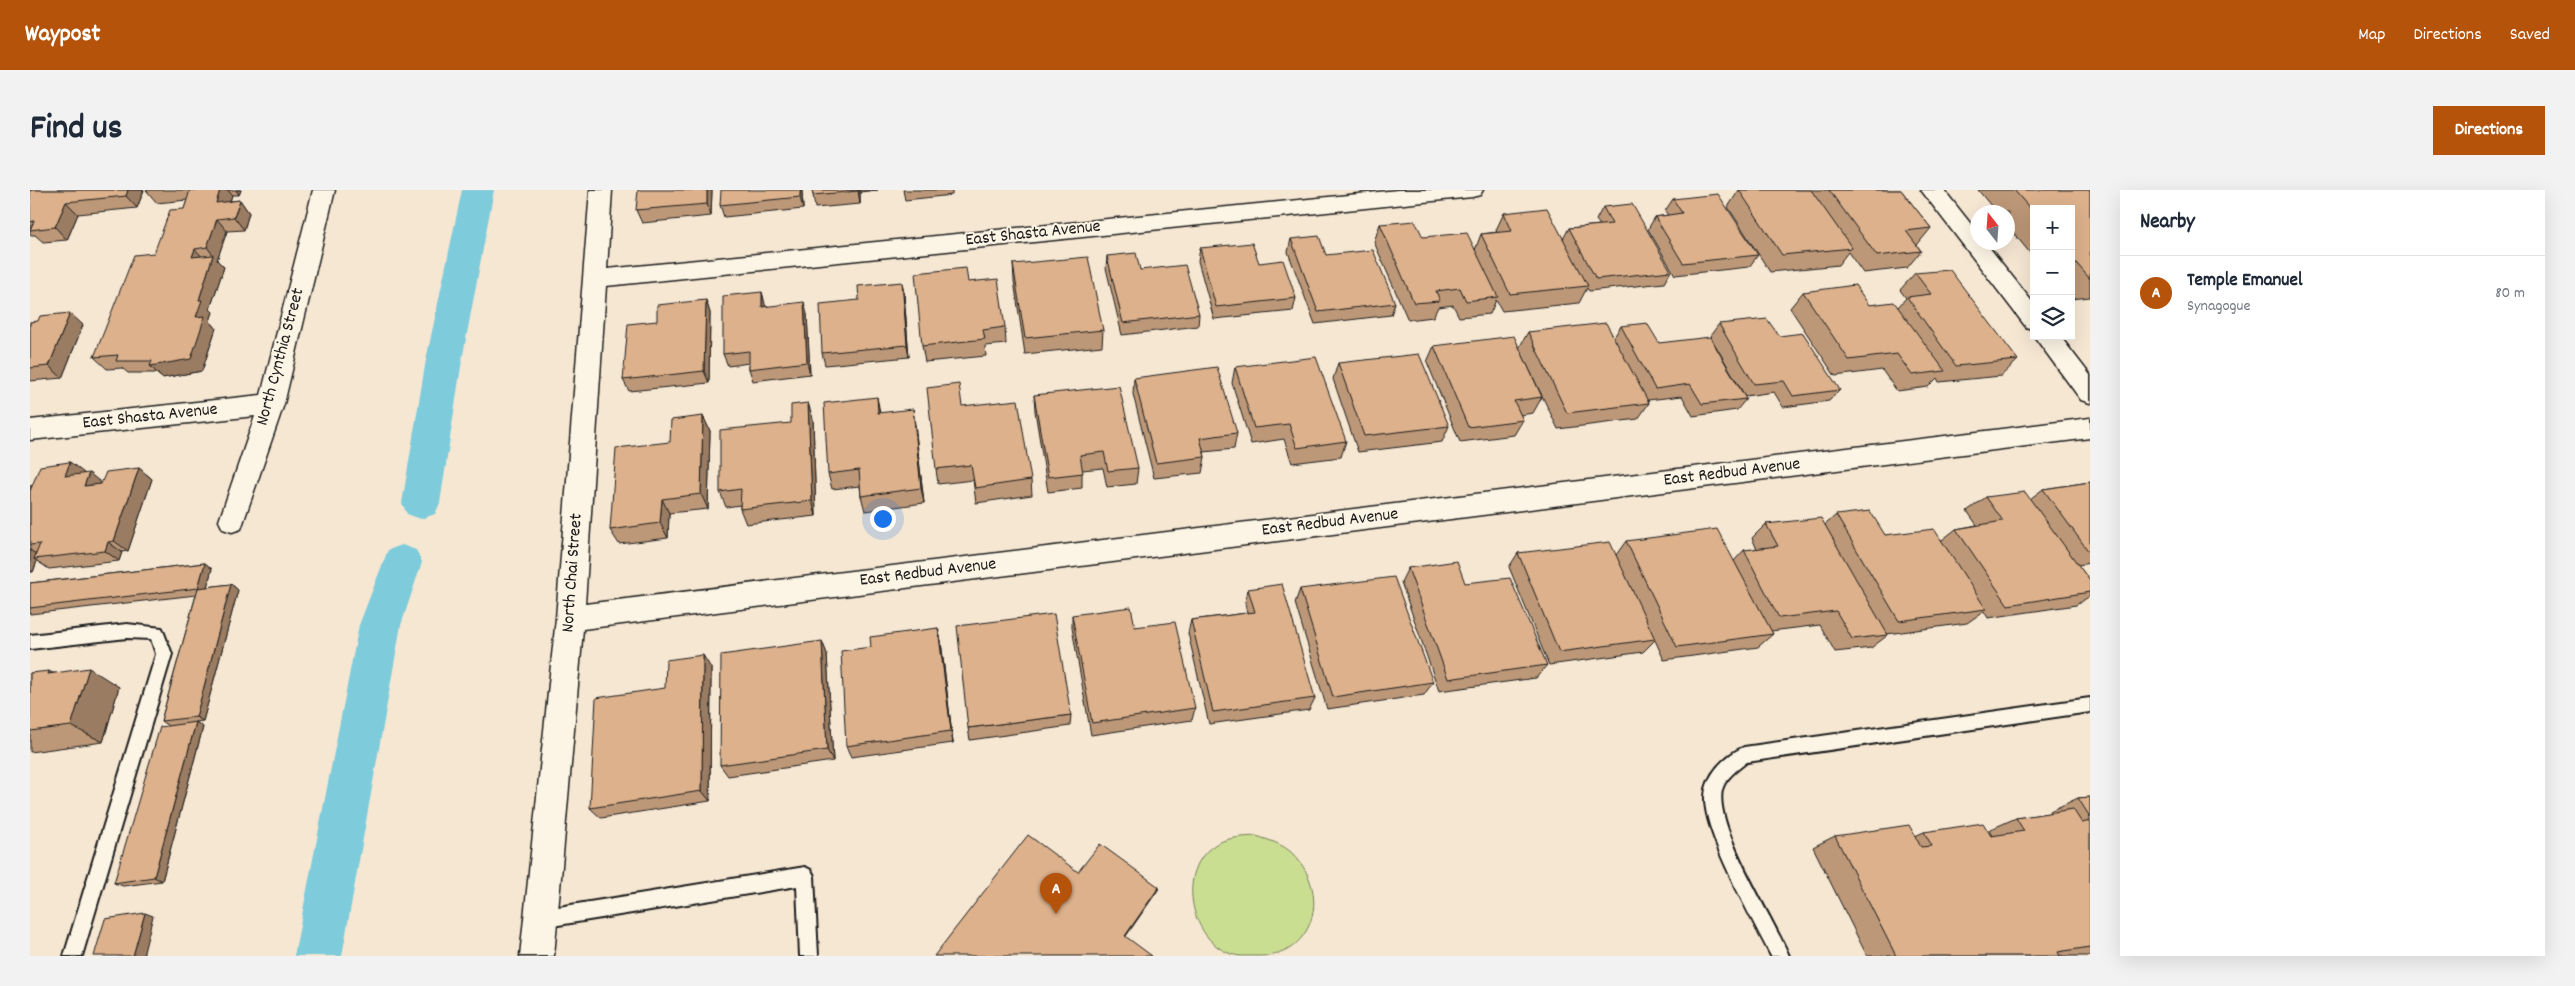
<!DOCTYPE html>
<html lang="en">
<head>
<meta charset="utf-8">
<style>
  :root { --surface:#fff; --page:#f2f2f3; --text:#1f2937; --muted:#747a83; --line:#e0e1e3; --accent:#b45309 }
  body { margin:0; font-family:Dekko,sans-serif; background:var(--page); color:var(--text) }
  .controls { position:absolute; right:15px; top:15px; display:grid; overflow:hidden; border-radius:0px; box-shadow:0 5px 20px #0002 }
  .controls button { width:45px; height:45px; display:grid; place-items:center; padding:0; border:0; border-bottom:1px solid var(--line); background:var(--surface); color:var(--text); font:25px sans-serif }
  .compass { position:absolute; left:1940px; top:15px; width:45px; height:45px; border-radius:50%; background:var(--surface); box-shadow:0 5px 20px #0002; rotate:343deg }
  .you { position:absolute; left:852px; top:328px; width:18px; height:18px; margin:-12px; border:4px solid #fff; border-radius:50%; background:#1a73e8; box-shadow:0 0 0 8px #1a73e833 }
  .badge { display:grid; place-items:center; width:32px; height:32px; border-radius:50%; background:var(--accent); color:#fff; font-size:16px; font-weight:700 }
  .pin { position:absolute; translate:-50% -41px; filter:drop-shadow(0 1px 2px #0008) }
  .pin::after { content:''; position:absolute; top:26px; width:18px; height:15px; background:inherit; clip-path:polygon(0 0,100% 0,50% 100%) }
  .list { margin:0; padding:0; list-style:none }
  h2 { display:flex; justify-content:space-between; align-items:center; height:65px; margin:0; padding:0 20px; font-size:21px }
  h2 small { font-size:16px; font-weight:400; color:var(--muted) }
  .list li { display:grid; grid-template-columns:32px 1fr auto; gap:15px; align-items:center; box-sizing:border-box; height:75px; padding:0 20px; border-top:1px solid var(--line) }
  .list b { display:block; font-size:19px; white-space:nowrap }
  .list p { margin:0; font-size:16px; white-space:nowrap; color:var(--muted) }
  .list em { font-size:16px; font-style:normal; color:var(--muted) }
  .icon { flex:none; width:28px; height:28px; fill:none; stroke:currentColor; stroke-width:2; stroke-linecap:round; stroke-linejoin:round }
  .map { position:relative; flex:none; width:2060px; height:766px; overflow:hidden; border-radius:0px }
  header { display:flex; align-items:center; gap:30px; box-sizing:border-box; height:70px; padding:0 25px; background:var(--accent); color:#fff }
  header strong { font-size:24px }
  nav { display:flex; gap:28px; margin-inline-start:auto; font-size:18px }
  .intro { display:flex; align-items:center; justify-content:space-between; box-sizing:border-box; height:120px; padding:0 30px }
  h1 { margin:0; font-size:35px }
  .button { padding:12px 22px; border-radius:0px; background:var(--accent); color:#fff; font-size:18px; font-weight:700 }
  main { display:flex; gap:30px; padding:0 30px }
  aside { flex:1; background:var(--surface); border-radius:0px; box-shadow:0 5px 20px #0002 }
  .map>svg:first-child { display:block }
  .green { fill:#cade92; stroke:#737d57 }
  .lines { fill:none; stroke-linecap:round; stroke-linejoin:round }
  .canal { fill:#7dcbdb; fill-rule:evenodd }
  .service-casing { stroke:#1c1c1c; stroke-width:4 }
  .minor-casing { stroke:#1c1c1c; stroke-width:3 }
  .service { fill:#fcf5e5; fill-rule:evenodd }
  .minor { fill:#fcf5e5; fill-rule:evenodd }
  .wall { fill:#bd9878; stroke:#1c1c1c }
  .shaded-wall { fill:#9a7c62; stroke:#1c1c1c }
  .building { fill:#dcb18c; stroke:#1c1c1c }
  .labels { text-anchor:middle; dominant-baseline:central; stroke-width:4; stroke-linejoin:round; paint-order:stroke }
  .street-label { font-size:18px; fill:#1c1c1c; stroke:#fcf5e5 }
</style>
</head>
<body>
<header>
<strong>Waypost</strong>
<nav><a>Map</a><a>Directions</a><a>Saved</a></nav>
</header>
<div class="intro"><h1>Find us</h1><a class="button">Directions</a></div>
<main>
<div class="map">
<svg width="2060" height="766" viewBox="0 0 2060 766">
  <rect width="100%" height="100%" fill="#f6e7d3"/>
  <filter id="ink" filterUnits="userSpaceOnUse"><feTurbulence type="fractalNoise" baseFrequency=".02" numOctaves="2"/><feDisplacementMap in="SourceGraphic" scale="10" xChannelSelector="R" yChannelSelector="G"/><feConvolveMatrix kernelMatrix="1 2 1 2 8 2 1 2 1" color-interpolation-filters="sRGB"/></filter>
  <g filter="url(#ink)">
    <path class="green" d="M1226 646C1239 650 1253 654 1263 664 1285 686 1292 722 1272 747 1260 762 1247 766 1229 766 1223 766 1216 766 1210 766 1161 760 1142 678 1188 653 1200 647 1213 647 1226 646Z"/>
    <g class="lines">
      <g class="canal">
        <polygon points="432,0 464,0 432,170 410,313 405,324 391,329 377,324 372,313 396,170"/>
        <polygon points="372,355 386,360 392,372 371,435 312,766 264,766 329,435 358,360"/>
      </g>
      <defs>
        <g id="service">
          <polygon points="97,434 132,438 142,464 52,766 34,766 126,464 121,449 97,448 0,459 0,445"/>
          <path d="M2060 508V522L1717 572C1708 579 1695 588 1692 600 1684 637 1744 729 1759 766H1741C1723 730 1673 643 1675 606 1676 585 1695 565 1714 557Z"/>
          <polygon points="775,677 781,680 784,686 788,766 770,766 767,696 510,738 504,735 501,729 504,723 510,720"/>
        </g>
        <g id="minor">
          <polygon points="283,0 305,0 254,214 211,339 202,342 193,339 189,331 225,226 0,250 0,230 231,205"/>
          <polygon points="560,0 582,0 577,79 1368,0 1453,0 1450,5 1442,7 576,96 555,414 2060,228 2060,248 553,439 524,766 490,766 526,428"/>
          <polygon points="1891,0 1914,0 1948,43 1948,52 1955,52 2004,114 2004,140 1996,137"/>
          <polygon points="2004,146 2030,146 2060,185 2060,213 2051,210"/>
        </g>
      </defs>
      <use href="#service" class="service-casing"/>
      <use href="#minor" class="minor-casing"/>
      <use href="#service" class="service"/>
      <use href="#minor" class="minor"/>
    </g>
    <g class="wall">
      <polygon points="0,0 114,0 107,18 48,24 37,50 13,52 5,45 0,45"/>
      <polygon points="116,0 211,0 209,5 202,5 200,11 210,10 219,23 214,40 197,41 187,70 194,77 180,119 183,122 180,131 186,138 172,181 132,188 126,183 98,183 92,178 77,179 64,167 124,63 154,19 157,10 127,13"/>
      <polygon points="682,0 681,26 612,33 606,20"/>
      <polygon points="772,0 773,19 694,27 690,15"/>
      <polygon points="782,0 848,0 830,2 830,14 785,18 783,5"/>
      <polygon points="873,0 922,0 922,5 875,10"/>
      <polygon points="1709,0 1871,0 1901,38 1887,55 1891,61 1877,78 1833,83 1818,62 1808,75 1740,82 1698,17"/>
      <polygon points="1948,0 2060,0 2060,107 2041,109 2041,19 2004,19 2004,68 1978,36 1978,22 1966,22"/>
      <polygon points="1643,9 1728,65 1719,77 1645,85 1618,39 1625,27 1638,25 1635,21"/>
      <polygon points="1573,17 1641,81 1634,93 1559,101 1557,98 1549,113 1472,121 1466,110 1460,124 1429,127 1423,115 1408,117 1403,127 1378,130 1344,52 1350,34 1393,47 1445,60 1451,44 1467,42 1466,40 1474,23 1533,49 1539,38 1570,35 1566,30"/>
      <polygon points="1261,49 1296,65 1365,113 1361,125 1285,134 1258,62"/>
      <polygon points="1170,58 1229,73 1266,108 1263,121 1184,129 1168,71"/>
      <polygon points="1077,66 1110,80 1169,124 1168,136 1092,145 1076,78"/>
      <polygon points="983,74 1073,140 1072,156 995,164 984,91"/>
      <polygon points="1885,83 1988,170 1971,186 1909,192 1907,188 1898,197 1867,201 1852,180 1805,186 1760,118 1773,102 1839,115 1868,117 1876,108 1870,100"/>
      <polygon points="872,92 874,104 879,167 795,175 792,163 829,110"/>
      <polygon points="938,92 975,137 976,154 955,156 956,166 895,172 892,156"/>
      <polygon points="732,102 735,116 777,124 780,184 723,191 719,179 719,173 698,176 693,164"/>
      <polygon points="676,110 680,123 679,193 599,201 593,190 627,131"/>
      <polygon points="0,132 53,135 32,188 0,191"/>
      <polygon points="1689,134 1749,146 1810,200 1799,211 1753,217 1744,202 1715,206 1680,146"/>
      <polygon points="1591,136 1629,153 1716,209 1707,220 1663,226 1652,206 1618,210 1619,213 1608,229 1528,239 1489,158 1498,142 1584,147"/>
      <polygon points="1404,156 1512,207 1503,223 1490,225 1493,230 1484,245 1430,252 1397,172"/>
      <polygon points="1308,173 1419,236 1412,252 1328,262 1303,189"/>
      <polygon points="1205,177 1316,251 1311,267 1262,273 1254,249 1221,254 1202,193"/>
      <polygon points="1104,188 1207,243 1204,259 1174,262 1175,267 1172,283 1124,288 1103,204"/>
      <polygon points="1004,205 1108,278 1106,294 1077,297 1073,278 1052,280 1052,298 1018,302 1005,221"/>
      <polygon points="778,213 783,229 786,326 716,334 710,319 710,315 696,317 690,302 761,233"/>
      <polygon points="932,216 1001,290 1002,305 946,313 943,290 908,294 906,279"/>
      <polygon points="850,223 885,235 894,313 835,321 831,306 830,296 802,299 798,284"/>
      <polygon points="673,226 680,241 678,319 639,323 638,348 589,354 580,340 640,252"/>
      <polygon points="109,278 122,289 98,361 92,362 89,371 19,379 7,371 3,382 0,382 0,294 2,296 54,283 54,284 71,293"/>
      <polygon points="2060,292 2060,373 2048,375 2060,391 2060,406 2046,415 1958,428 1954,421 1937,433 1857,444 1858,445 1841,458 1805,462 1790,435 1741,441 1743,444 1728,457 1634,470 1625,450 1613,462 1519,475 1479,377 1488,363 1586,365 1596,351 1704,371 1714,360 1727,359 1722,348 1736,334 1795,335 1806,325 1855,345 1912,350 1926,339 1947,335 1937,321 1956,307 2000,309 2013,299"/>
      <polygon points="175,373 182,379 177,397 201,394 208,400 173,531 166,532 173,537 132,691 93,696 84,693 138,536 131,531 166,405 0,424 0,393"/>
      <polygon points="1378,378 1435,393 1517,475 1506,488 1409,501 1371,392"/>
      <polygon points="1218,399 1285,508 1279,520 1179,534 1158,443 1161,430 1217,423 1215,412"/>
      <polygon points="1270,399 1403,492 1394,505 1297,519 1265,413"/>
      <polygon points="1042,425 1165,518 1162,530 1061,545 1042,438"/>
      <polygon points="908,438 911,451 923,553 821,567 816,556 841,457"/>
      <polygon points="792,451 797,464 803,571 698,586 690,575"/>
      <polygon points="681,478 680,611 571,628 560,618 635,498"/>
      <polygon points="0,483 24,483 89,497 73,552 0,562"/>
      <polygon points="1041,525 1040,536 940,550 938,538"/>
      <polygon points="2060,607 2060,766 2033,766 2032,765 2030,766 1837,766 1783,657 1805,646 1885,646 1894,642 1962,646 1959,640 1986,628 2021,623 2020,621 2048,608"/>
    </g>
    <g class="shaded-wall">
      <polygon points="98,0 114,0 107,18 96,6"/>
      <polygon points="190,0 198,0 202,5 196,25 186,13"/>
      <polygon points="206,0 211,0 209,5"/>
      <polygon points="677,0 682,0 681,26 677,14"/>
      <polygon points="770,0 772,0 773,19 770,7"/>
      <polygon points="828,0 830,0 830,14"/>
      <polygon points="210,10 219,23 214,40 204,27"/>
      <polygon points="36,12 48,24 37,50 25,37"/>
      <polygon points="187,29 197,41 187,70 194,77 180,119 183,122 180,131 186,138 172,181 132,188 120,176 166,127 169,110 183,65 177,57"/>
      <polygon points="165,59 176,71 162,67"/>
      <polygon points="872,92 874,104 879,167 877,155"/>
      <polygon points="732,102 735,114 736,129 732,117"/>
      <polygon points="676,110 680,123 679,193 674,181"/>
      <polygon points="774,112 777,124 780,184 777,172"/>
      <polygon points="40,123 53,135 32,188 19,176"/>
      <polygon points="847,207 850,222 848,223"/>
      <polygon points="778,213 783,229 786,326 782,311"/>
      <polygon points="883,219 885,235 894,313 891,298"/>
      <polygon points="673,226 680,241 678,319 671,304"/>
      <polygon points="40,272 54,283 49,297 35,286"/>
      <polygon points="109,278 122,289 98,361 84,351"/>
      <polygon points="59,283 73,294 54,296"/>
      <polygon points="632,309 639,323 638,348 630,333"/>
      <polygon points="78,352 92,362 89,371 75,361"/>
      <polygon points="0,360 9,366 4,369 7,371 3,382 0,380"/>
      <polygon points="175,373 182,379 175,404 168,398"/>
      <polygon points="201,394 208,400 173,531 166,527"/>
      <polygon points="908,438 911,451 923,553 921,541"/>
      <polygon points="792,451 797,464 803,571 797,560"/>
      <polygon points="673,465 681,478 680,611 672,601"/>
      <polygon points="59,478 89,497 73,552 41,536"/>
      <polygon points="19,481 51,499 18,484"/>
      <polygon points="166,532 173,537 132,691 124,687"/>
      <polygon points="1129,697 1128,700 1094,749 1095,746"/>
      <polygon points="115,723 123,726 113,766 103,766"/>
    </g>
    <g class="building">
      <polygon points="0,0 98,0 96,6 36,12 25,37 0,40 4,31 0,32"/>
      <polygon points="160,0 190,0 186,13 210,10 204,27 187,29 177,57 165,59 162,67 183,65 169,110 172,110 166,127 175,126 161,169 120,176 122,171 86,171 88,165 64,167 104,65 124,63 140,20 154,19"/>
      <polygon points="608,0 677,0 677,14 606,20"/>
      <polygon points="691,0 770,0 770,7 690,15"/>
      <polygon points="782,0 828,0 828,1 783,5"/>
      <polygon points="1709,0 1781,0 1822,58 1752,65"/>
      <polygon points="1799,0 1871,0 1901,38 1876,41 1891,61 1847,66"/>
      <polygon points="1984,0 2060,0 2060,89 2041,67 2041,19 2004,19 2004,23"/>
      <polygon points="1688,4 1728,65 1653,73 1625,27 1652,23 1643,9"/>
      <polygon points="1602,14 1641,81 1566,89 1539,38 1582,34 1573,17"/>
      <polygon points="1517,18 1558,96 1480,104 1451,44 1482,41 1474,23"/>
      <polygon points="1385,31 1393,47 1437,43 1468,107 1436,111 1430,98 1406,101 1410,111 1384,113 1350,34"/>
      <polygon points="1289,46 1296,65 1343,60 1365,113 1288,122 1261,49"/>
      <polygon points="1222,53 1229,73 1253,70 1266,108 1186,117 1170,58"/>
      <polygon points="1106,63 1110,80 1155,75 1169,124 1093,133 1077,66"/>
      <polygon points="1058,67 1073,140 995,148 983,74"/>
      <polygon points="936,78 938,92 968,89 975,137 953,140 955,149 892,156 885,83"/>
      <polygon points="1920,80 1988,170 1926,176 1877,107 1901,104 1885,83"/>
      <polygon points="872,92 877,155 792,163 790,114 829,110 828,96"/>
      <polygon points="1825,95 1839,115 1864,112 1915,181 1882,185 1867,164 1819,170 1773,102"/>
      <polygon points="732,102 732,117 774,112 777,172 719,179 719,161 693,164 693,106"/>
      <polygon points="676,110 674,181 593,190 598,134 627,131 627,115"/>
      <polygon points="40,123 19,176 0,178 0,132 8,131 10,126"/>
      <polygon points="1737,129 1749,146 1773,143 1810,200 1763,206 1754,191 1724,194 1689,134"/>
      <polygon points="1576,133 1619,213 1537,223 1498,142"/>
      <polygon points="1617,133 1629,153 1680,147 1716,209 1672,214 1660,194 1625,199 1591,136"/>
      <polygon points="1484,146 1512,207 1484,211 1493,230 1438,237 1404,156"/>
      <polygon points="1389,164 1419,236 1334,246 1308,173"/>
      <polygon points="1286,167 1316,251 1267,258 1259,234 1224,238 1205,177"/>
      <polygon points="1187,177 1207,243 1170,248 1175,267 1126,273 1104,188"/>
      <polygon points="929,194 932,216 988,210 1001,290 945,298 941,275 906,279 897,198"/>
      <polygon points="1089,196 1108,278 1078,281 1074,262 1050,265 1053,283 1018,287 1004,205"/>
      <polygon points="847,207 848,223 883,219 891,298 831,306 829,280 798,284 794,213"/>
      <polygon points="778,213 782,311 710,319 711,299 690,302 690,240 761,233 761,215"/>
      <polygon points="673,226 671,304 632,309 630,333 580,340 586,258 640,252 641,230"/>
      <polygon points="40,272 35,286 59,283 54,296 71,294 76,282 109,278 84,351 78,352 75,361 4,369 10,354 0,355 0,301 10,276"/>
      <polygon points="2060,292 2060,362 2059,362 2013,299"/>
      <polygon points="1995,302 2060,391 2060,402 1978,415 1926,339 1973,331 1956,307"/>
      <polygon points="1840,321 1855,345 1904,339 1956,419 1869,431 1806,325"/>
      <polygon points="1791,328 1858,445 1822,449 1806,421 1749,428 1714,360 1748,356 1736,334"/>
      <polygon points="1687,339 1743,444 1647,457 1596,351"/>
      <polygon points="1580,352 1625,449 1529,462 1488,363"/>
      <polygon points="1427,371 1435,393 1480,388 1517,475 1418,489 1378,378"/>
      <polygon points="175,373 168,398 201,394 166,527 131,531 168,398 0,418 0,393"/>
      <polygon points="1364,387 1403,492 1303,507 1270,399"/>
      <polygon points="1252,394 1285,508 1183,522 1161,430 1225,422 1218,399"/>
      <polygon points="1101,417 1105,437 1145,432 1165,518 1062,533 1042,425"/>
      <polygon points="1024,424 1041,525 938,538 927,436"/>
      <polygon points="908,438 921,541 816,556 811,461 841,457 840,447"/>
      <polygon points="792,451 797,560 690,575 691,465"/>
      <polygon points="673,465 672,601 560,618 566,508 635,498 636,470"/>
      <polygon points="59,478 41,536 0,541 0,483 19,481 18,484"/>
      <polygon points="166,532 124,687 84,693 130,537"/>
      <polygon points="2060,607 2060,627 2048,608"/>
      <polygon points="2043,619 2052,633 2060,631 2060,757 2028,762 2030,766 1866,766 1805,646 1879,635 1891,657 1902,656 1894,642 1953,633 1961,646 1994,641 1986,628"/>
      <polygon points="998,645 1048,682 1070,654 1129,697 1095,746 1122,766 904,766"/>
      <polygon points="115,723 103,766 64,766 75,729"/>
    </g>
  </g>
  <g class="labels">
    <g class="street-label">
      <text transform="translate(1003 44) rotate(-6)">East Shasta Avenue</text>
      <text transform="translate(251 167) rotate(-75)">North Cynthia Street</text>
      <text transform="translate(120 227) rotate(-6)">East Shasta Avenue</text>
      <text transform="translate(1702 283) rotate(-7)">East Redbud Avenue</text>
      <text transform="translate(1300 333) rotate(-7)">East Redbud Avenue</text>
      <text transform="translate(543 383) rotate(-86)">North Chai Street</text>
      <text transform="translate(898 383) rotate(-7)">East Redbud Avenue</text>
    </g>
  </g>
</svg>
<div class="controls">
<button>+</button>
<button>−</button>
<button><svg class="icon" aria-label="layers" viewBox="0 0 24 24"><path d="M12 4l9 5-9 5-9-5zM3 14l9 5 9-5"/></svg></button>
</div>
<svg class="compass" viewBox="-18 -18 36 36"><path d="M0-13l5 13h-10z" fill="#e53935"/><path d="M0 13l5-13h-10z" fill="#747a83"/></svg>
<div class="you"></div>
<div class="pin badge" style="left:1026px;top:724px">A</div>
</div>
<aside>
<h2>Nearby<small></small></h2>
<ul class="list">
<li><span class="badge">A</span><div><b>Temple Emanuel</b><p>Synagogue</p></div><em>80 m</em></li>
</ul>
</aside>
</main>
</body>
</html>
